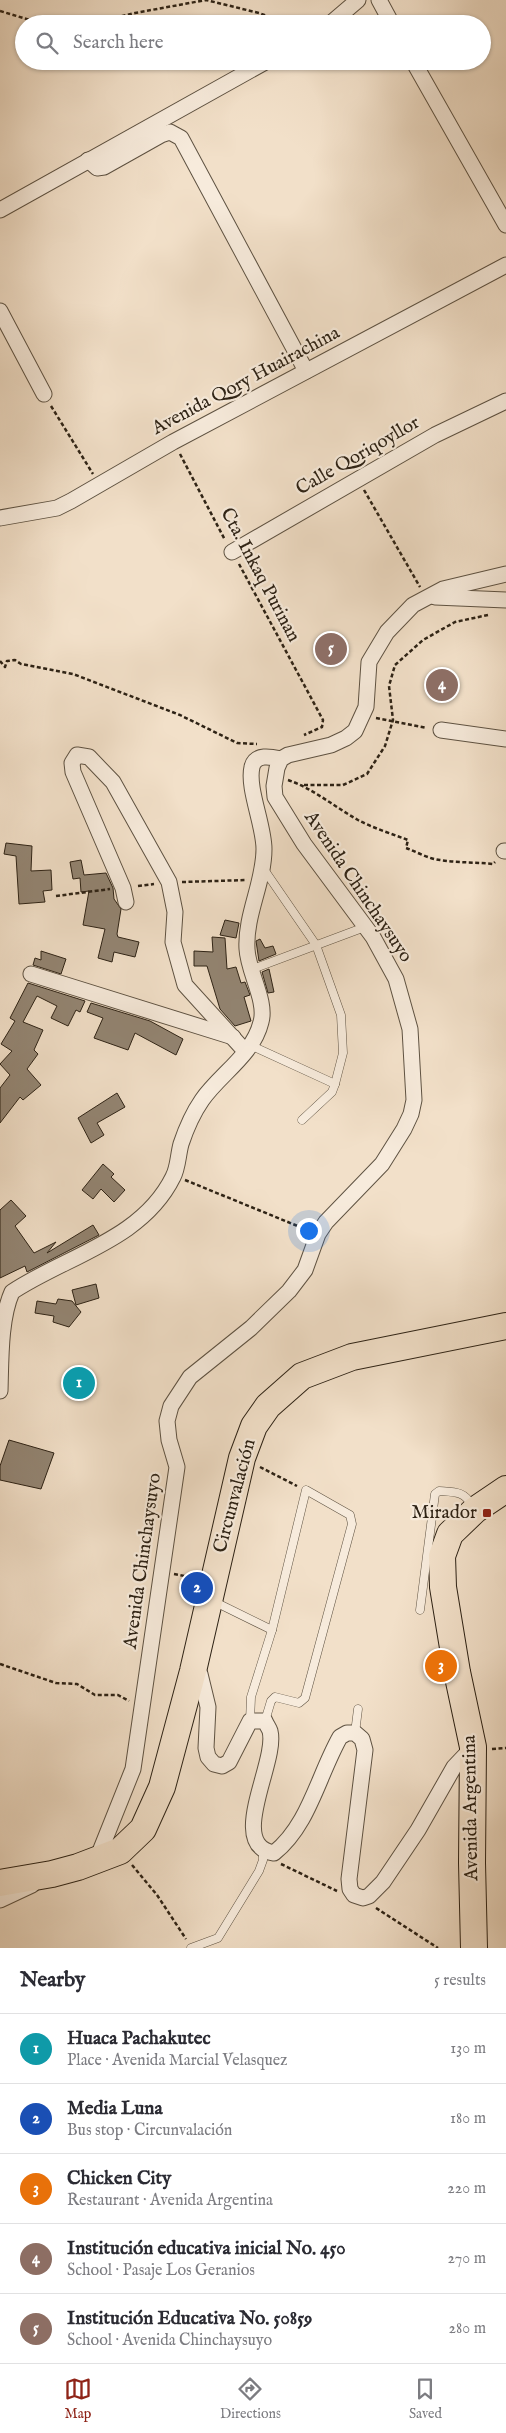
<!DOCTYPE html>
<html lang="en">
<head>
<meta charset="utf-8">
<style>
  :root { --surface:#fff; --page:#f2f2f3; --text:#2b2b33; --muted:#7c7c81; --line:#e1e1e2; --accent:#8f2418 }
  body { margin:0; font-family:"IM FELL English",serif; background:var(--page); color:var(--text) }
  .you { position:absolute; left:308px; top:1230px; width:18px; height:18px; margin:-12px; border:4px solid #fff; border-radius:50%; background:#1a73e8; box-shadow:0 0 0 8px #1a73e833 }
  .badge { display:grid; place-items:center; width:32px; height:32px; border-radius:50%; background:var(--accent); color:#fff; font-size:16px; font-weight:700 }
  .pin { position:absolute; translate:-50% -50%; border:2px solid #fff; box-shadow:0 1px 5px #0006 }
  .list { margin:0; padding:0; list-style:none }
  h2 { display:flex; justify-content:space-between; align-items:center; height:65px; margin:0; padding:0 20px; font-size:21px }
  h2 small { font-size:16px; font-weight:400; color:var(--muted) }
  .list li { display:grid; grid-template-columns:32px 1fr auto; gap:15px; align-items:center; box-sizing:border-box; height:70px; padding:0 20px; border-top:1px solid var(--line) }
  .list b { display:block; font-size:19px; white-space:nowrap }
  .list p { margin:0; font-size:16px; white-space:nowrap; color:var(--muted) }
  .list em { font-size:16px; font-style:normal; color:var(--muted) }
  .icon { flex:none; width:28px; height:28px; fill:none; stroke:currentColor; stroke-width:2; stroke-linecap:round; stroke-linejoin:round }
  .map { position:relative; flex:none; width:506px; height:1948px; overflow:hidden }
  .search { position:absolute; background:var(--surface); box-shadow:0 1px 4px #0004; left:15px; right:15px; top:15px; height:55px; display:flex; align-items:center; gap:12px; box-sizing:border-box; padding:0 18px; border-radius:28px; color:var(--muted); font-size:19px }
  .sheet { height:415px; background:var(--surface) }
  nav { display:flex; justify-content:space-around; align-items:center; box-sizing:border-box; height:70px; border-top:1px solid var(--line); background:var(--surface); font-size:14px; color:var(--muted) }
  nav a { display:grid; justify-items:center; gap:2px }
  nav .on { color:var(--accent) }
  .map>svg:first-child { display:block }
  .building { fill:#938573; stroke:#2d2215 }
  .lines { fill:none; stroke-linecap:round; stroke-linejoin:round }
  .lane-casing { stroke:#5e5242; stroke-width:9 }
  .street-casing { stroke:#5e5242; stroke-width:17 }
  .highway-casing { stroke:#2d2215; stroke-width:28 }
  .path { stroke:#2d2215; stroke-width:2.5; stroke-dasharray:4 2.5; stroke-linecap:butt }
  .lane { stroke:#f7ebdc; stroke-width:8 }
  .street { stroke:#f7ebdc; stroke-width:15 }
  .highway { stroke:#f2e0c9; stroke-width:26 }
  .poi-dot { fill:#8f2418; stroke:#f7ebdc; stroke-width:2 }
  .labels { text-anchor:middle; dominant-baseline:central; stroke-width:4.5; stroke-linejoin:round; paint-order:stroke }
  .street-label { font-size:19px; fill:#2d2215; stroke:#f7ebdc }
  .poi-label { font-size:19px; fill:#2d2215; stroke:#f7ebdc; text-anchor:end }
</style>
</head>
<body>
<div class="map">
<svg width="506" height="1948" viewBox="0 0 506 1948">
  <rect width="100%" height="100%" fill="#f2e0c9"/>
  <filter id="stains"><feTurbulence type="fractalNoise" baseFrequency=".004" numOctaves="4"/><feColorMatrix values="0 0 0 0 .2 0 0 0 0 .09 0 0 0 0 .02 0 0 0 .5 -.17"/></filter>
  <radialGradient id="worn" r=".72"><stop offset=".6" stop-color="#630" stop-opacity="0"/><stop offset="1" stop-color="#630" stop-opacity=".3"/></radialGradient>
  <g class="building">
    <polygon points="6,843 32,846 31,871 51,870 52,890 43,891 45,902 19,904 16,856 4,854"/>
    <polygon points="81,860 84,875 106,873 113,888 114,899 121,909 117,934 118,937 139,942 135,957 114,952 112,962 98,958 105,929 83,925 89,891 81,892 80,878 73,879 70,862"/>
    <polygon points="225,920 239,923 236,938 220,935"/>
    <polygon points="212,937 225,938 227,969 236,967 241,983 245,982 250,995 244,997 251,1021 235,1026 220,1009 207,966 194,966 194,951 213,952"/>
    <polygon points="260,939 265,948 273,946 276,954 259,961 256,941"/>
    <polygon points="41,951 66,959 61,974 33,965 35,958 41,960"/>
    <polygon points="269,969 274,992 268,993 262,972"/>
    <polygon points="28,983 85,1001 80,1012 76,1010 68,1026 51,1018 57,1006 37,996 23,1022 43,1030 34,1050 38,1054 27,1069 41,1085 23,1100 20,1097 0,1123 0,1088 10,1075 0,1064 12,1051 1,1044 15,1021 10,1018"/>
    <polygon points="91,1003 150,1021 183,1039 176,1055 135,1033 128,1050 94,1038 103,1018 87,1012"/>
    <polygon points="117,1093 125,1107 97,1123 104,1135 91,1143 78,1118"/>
    <polygon points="103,1164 114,1174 111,1177 125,1190 114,1202 101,1189 93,1199 82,1190"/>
    <polygon points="11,1200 26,1216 15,1226 34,1253 56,1242 47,1253 93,1225 99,1235 27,1272 25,1266 0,1278 0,1210"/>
    <polygon points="96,1284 99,1298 76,1305 72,1290"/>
    <polygon points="58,1299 72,1301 81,1312 69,1327 53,1322 54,1316 35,1313 37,1301 56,1304"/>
    <polygon points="9,1440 54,1453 41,1489 0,1480 0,1466"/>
  </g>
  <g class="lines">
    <defs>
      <g id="lane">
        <polyline points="263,868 316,945 341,1015 343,1053 335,1084 332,1092 302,1120"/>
        <polyline points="250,970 365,927"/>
        <polyline points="250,1045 335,1084"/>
        <polyline points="215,1602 272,1630"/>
        <path d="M420 1610 435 1494 439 1491C454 1492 465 1491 472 1506"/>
        <polyline points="250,1721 251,1697 272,1630 306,1490 350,1515 352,1524 305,1698 299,1703 275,1697 271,1701 265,1721"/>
        <polyline points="355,1733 358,1709"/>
        <polyline points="191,1948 218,1938 259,1871 263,1860 263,1852"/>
      </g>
      <g id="street">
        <polyline points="379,0 392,24"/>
        <polyline points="330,24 358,0"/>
        <polyline points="413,61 506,225"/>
        <polyline points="88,160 97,168 104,167 161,135 170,132 181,138 306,371"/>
        <polyline points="0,210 267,61"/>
        <polyline points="0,311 44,394"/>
        <polyline points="0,518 57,508 71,501 173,442 506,265"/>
        <polyline points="232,552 435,435 506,401"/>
        <polyline points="435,597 506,600"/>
        <polyline points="441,730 506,739"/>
        <polyline points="504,851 506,851"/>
        <polyline points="126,902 123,888 73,772 72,763 77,755 89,757 113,782 169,882 175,912 173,942 185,985 245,1051"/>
        <polyline points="31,974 233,1037"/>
        <path d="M0 1391C1 1360 0 1319 12 1292 66 1256 142 1240 173 1177 178 1168 178 1155 181 1144 186 1129 193 1113 202 1100 220 1074 253 1055 261 1022 267 1001 248 972 247 949 245 915 264 883 264 849 264 825 247 788 252 767 255 753 272 757 281 759"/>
        <path d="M193 1671 200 1674 208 1707 206 1748 208 1757 214 1764 222 1766 229 1762 250 1721H265C266 1724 269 1728 270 1731 278 1762 226 1845 274 1853 309 1825 318 1776 340 1737L347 1733H355L362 1739 365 1750 349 1879 350 1889 354 1895 363 1898 369 1896 383 1882 418 1830 454 1767 473 1747"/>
        <polyline points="97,1859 133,1769 177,1467 169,1440 167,1421 171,1406 190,1377 251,1328 289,1291 305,1270 318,1234 326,1222 382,1164 404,1129 411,1114 414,1100 410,1029 396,979 373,937 304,844 275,797 274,786 277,768 281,759 288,755 331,745 346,738 355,731 366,707 369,662 387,632 413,605 443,589 506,574"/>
        <polyline points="0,1900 32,1885"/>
      </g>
      <g id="highway">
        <polyline points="0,1883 52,1874 78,1867 120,1851 143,1829 162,1787 193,1671 242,1458 254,1426 268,1406 302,1376 352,1357 506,1326"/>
        <polyline points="474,1948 472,1863 473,1747 457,1672 443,1587 442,1556 450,1534 475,1510 506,1489"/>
      </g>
    </defs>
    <use href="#lane" class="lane-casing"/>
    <use href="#street" class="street-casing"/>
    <use href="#highway" class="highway-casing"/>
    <g class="path">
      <polyline points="0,11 43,24"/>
      <polyline points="90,24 135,13 206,0 259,13 289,24"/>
      <polyline points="51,406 93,474"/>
      <polyline points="180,454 225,540"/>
      <polyline points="364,490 420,587"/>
      <polyline points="239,564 323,720 322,727 304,735"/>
      <polyline points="0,661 5,667 7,661 15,660 21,664 73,674 180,715 237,743 257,744"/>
      <polyline points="376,718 427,728"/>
      <path d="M288 780C312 788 335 807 358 820 373 828 392 834 408 840L406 848C417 852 429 859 440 860 458 863 475 862 493 864L495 862"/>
      <polyline points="304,785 343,785 367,774 385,746 393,720 389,686 395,665 423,640 455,622 488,615"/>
      <polyline points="182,882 247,880"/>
      <polyline points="138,886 154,884"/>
      <polyline points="56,896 110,889"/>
      <polyline points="185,1180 305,1229"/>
      <polyline points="260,1467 297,1486"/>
      <polyline points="174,1574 196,1578"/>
      <polyline points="0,1664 56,1683 77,1684 95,1695 118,1695 129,1701"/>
      <polyline points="492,1749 506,1748"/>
      <polyline points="281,1864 337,1891"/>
      <polyline points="132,1865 157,1895 186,1939"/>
      <polyline points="376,1908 438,1948"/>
    </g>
    <use href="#lane" class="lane"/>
    <use href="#street" class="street"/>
    <use href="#highway" class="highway"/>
  </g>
  <rect class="poi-dot" x="482" y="1508" width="10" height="10" rx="2.5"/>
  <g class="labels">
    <g class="street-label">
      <text transform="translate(246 381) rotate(-28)">Avenida Qory Huairachina</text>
      <text transform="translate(358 456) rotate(-30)">Calle Qoriqoyllor</text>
      <text transform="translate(260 575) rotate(62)">Cta. Inkaq Purinan</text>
      <text transform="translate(358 887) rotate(56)">Avenida Chinchaysuyo</text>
      <text transform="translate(235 1496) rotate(-75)">Circunvalación</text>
      <text transform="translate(143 1561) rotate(-82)">Avenida Chinchaysuyo</text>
      <text transform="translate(471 1808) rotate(-91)">Avenida Argentina</text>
    </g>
    <g class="poi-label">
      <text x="477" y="1513">Mirador</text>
    </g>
  </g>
  <rect width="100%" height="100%" filter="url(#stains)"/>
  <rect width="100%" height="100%" fill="url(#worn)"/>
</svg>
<div class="you"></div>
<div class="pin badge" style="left:79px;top:1383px;background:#0f9aa8">1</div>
<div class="pin badge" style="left:197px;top:1588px;background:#1a4fb4">2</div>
<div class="pin badge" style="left:441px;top:1666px;background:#e8710a">3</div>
<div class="pin badge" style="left:442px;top:685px;background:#8d6e63">4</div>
<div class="pin badge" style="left:331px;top:649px;background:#8d6e63">5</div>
<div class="search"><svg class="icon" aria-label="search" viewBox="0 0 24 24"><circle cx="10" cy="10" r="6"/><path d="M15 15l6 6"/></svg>Search here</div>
</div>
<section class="sheet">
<h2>Nearby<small>5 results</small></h2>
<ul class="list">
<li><span class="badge" style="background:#0f9aa8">1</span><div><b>Huaca Pachakutec</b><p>Place · Avenida Marcial Velasquez</p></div><em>130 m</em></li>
<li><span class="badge" style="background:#1a4fb4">2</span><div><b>Media Luna</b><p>Bus stop · Circunvalación</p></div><em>180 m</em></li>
<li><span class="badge" style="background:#e8710a">3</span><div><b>Chicken City</b><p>Restaurant · Avenida Argentina</p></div><em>220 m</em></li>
<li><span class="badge" style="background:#8d6e63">4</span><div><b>Institución educativa inicial No. 450</b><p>School · Pasaje Los Geranios</p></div><em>270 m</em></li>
<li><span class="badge" style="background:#8d6e63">5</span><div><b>Institución Educativa No. 50859</b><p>School · Avenida Chinchaysuyo</p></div><em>280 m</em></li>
</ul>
</section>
<nav>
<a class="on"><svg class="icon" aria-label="map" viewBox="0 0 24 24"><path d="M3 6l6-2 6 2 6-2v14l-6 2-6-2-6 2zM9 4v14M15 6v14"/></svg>Map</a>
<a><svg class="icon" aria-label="directions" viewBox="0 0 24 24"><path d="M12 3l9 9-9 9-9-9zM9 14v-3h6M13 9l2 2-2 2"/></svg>Directions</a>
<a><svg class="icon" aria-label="saved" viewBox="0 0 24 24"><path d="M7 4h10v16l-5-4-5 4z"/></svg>Saved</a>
</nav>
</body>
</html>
